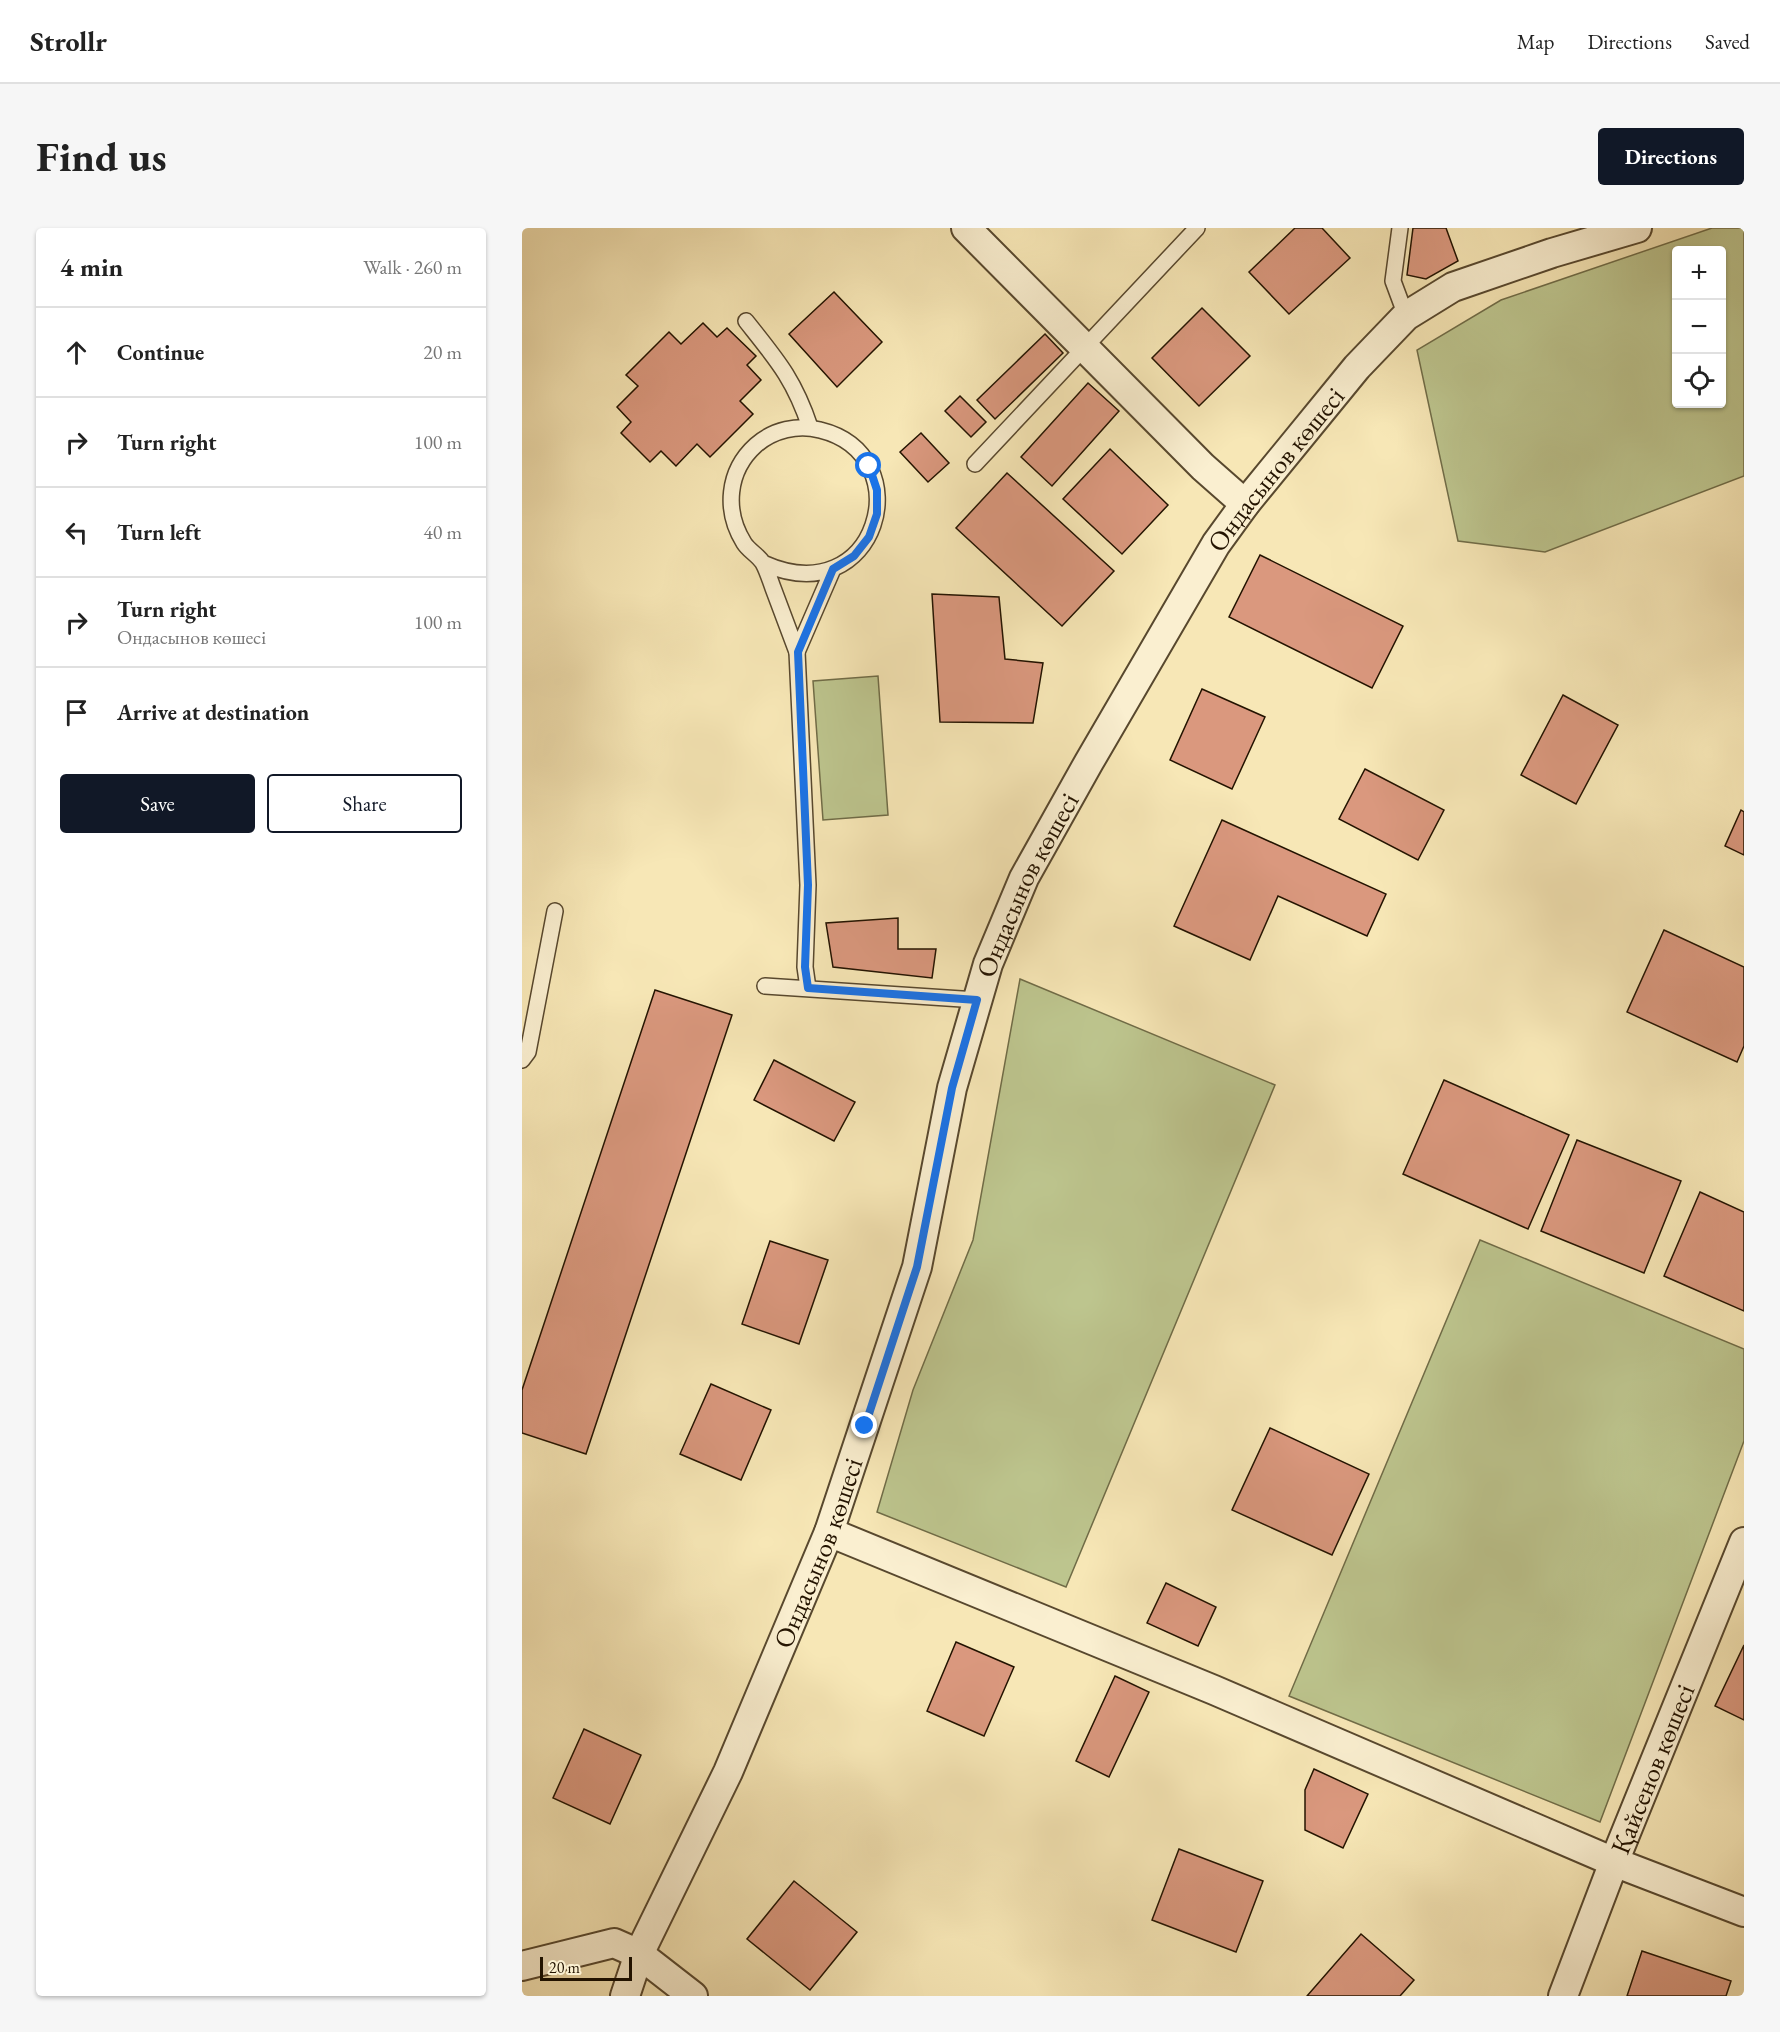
<!DOCTYPE html>
<html lang="en">
<head>
<meta charset="utf-8">
<style>
  :root { --surface:#fff; --page:#f6f6f6; --text:#222; --muted:#767676; --line:#e0e0e0; --accent:#111827 }
  body { margin:0; font-family:"EB Garamond",serif; background:var(--page); color:var(--text) }
  .controls { position:absolute; right:18px; top:18px; display:grid; overflow:hidden; border-radius:6px; box-shadow:0 2px 4px #0004 }
  .controls button { width:54px; height:54px; display:grid; place-items:center; padding:0; border:0; border-bottom:2px solid var(--line); background:var(--surface); color:var(--text); font:30px sans-serif }
  .scale { position:absolute; left:18px; bottom:15px; width:92px; box-sizing:border-box; padding-left:6px; border:3px solid #231300; border-top:0; font-size:16px; line-height:21px; white-space:nowrap; color:#231300; -webkit-text-stroke:4px #faefd0; paint-order:stroke }
  .stop { position:absolute; width:18px; height:18px; margin:-14px; border:4px solid #1a73e8; border-radius:50%; background:#fff }
  .stop.end { background:#1a73e8; border-color:#fff; box-shadow:0 2px 6px #0008 }
  .list { margin:0; padding:0; list-style:none }
  h2 { display:flex; justify-content:space-between; align-items:center; height:78px; margin:0; padding:0 24px; font-size:26px }
  h2 small { font-size:20px; font-weight:400; color:var(--muted) }
  .list li { display:grid; grid-template-columns:39px 1fr auto; gap:18px; align-items:center; box-sizing:border-box; height:90px; padding:0 24px; border-top:2px solid var(--line) }
  .list b { display:block; font-size:22px; white-space:nowrap }
  .list p { margin:0; font-size:20px; white-space:nowrap; color:var(--muted) }
  .list em { font-size:20px; font-style:normal; color:var(--muted) }
  .actions { display:flex; gap:12px; padding:18px 24px }
  .actions a { flex:1; padding:14px 0; border:2px solid var(--accent); border-radius:6px; text-align:center; font-size:21px; color:var(--accent) }
  .actions .main { background:var(--accent); color:#fff }
  .icon { flex:none; width:33px; height:33px; fill:none; stroke:currentColor; stroke-width:2; stroke-linecap:round; stroke-linejoin:round }
  .map { position:relative; flex:none; width:1222px; height:1768px; overflow:hidden; border-radius:6px }
  header { display:flex; align-items:center; gap:36px; box-sizing:border-box; height:84px; padding:0 30px; background:var(--surface); border-bottom:2px solid var(--line) }
  header strong { font-size:28px }
  nav { display:flex; gap:33px; margin-inline-start:auto; font-size:21px }
  .intro { display:flex; align-items:center; justify-content:space-between; box-sizing:border-box; height:144px; padding:0 36px }
  h1 { margin:0; font-size:42px }
  .button { padding:15px 27px; border-radius:6px; background:var(--accent); color:#fff; font-size:21px; font-weight:700 }
  main { display:flex; gap:36px; padding:0 36px }
  aside { flex:1; background:var(--surface); border-radius:6px; box-shadow:0 2px 4px #0004 }
  .map>svg:first-child { display:block }
  .green { fill:#bdc58e; stroke:#706c47; stroke-width:1.5; fill-rule:evenodd }
  .building { fill:#da987e; stroke:#231300; stroke-width:1.5 }
  .lines { fill:none; stroke-linecap:round; stroke-linejoin:round }
  .service-casing { stroke:#58482e; stroke-width:18 }
  .minor-casing { stroke:#58482e; stroke-width:32 }
  .service { stroke:#faefd0; stroke-width:15 }
  .minor { stroke:#faefd0; stroke-width:28 }
  .route { stroke:#1a73e8; stroke-width:8 }
  .labels { text-anchor:middle; dominant-baseline:central; stroke-width:4.5; stroke-linejoin:round; paint-order:stroke }
  .street-label { font-size:27px; fill:#231300; stroke:#faefd0 }
</style>
</head>
<body>
<header>
<strong>Strollr</strong>
<nav><a>Map</a><a>Directions</a><a>Saved</a></nav>
</header>
<div class="intro"><h1>Find us</h1><a class="button">Directions</a></div>
<main>
<aside>
<h2>4 min<small>Walk · 260 m</small></h2>
<ul class="list">
<li><svg class="icon" aria-label="ahead" viewBox="0 0 24 24"><path d="M12 20V5M6 11l6-6 6 6"/></svg><div><b>Continue</b></div><em>20 m</em></li>
<li><svg class="icon" aria-label="right" viewBox="0 0 24 24"><path d="M7 20v-9h11M14 6l5 5-5 5"/></svg><div><b>Turn right</b></div><em>100 m</em></li>
<li><svg class="icon" aria-label="left" viewBox="0 0 24 24"><path d="M17 20v-9H6M10 6l-5 5 5 5"/></svg><div><b>Turn left</b></div><em>40 m</em></li>
<li><svg class="icon" aria-label="right" viewBox="0 0 24 24"><path d="M7 20v-9h11M14 6l5 5-5 5"/></svg><div><b>Turn right</b><p>Ондасынов көшесі</p></div><em>100 m</em></li>
<li><svg class="icon" aria-label="arrive" viewBox="0 0 24 24"><path d="M6 21V4h12l-3 4 3 4H6"/></svg><div><b>Arrive at destination</b></div></li>
</ul>
<div class="actions"><a class="main">Save</a><a>Share</a></div>
</aside>
<div class="map">
<svg width="1222" height="1768" viewBox="0 0 1222 1768">
  <rect width="100%" height="100%" fill="#f7e7b6"/>
  <filter id="stains"><feTurbulence type="fractalNoise" baseFrequency=".00333" numOctaves="4"/><feColorMatrix values="0 0 0 0 .2 0 0 0 0 .09 0 0 0 0 .02 0 0 0 .5 -.17"/></filter>
  <radialGradient id="worn" r=".72"><stop offset=".6" stop-color="#630" stop-opacity="0"/><stop offset="1" stop-color="#630" stop-opacity=".3"/></radialGradient>
  <g class="green">
    <path d="M1190 0H1222V248L1023 324 936 313 895 122 979 72ZM1154 22H1200V176H1154Z"/>
    <polygon points="356,448 366,587 301,592 291,453"/>
    <polygon points="498,751 753,857 544,1359 355,1284 391,1162 451,1012"/>
    <polygon points="958,1012 1222,1121 1222,1213 1078,1594 767,1468"/>
  </g>
  <g class="building">
    <polygon points="773,0 800,0 828,30 767,86 727,44"/>
    <polygon points="891,0 924,0 936,33 904,51 885,47"/>
    <polygon points="312,64 360,114 315,159 267,106"/>
    <polygon points="680,80 728,128 677,178 630,130"/>
    <polygon points="181,95 195,109 205,100 234,128 225,137 239,152 218,173 231,186 188,229 175,216 154,238 139,223 128,234 99,205 109,194 95,179 116,158 104,147 147,104 159,116"/>
    <polygon points="523,106 541,125 473,191 455,172"/>
    <polygon points="566,155 597,183 530,258 499,229"/>
    <polygon points="438,168 464,194 449,209 423,183"/>
    <polygon points="399,205 427,235 406,254 378,224"/>
    <polygon points="588,221 646,277 600,326 541,271"/>
    <polygon points="485,245 592,343 540,398 434,300"/>
    <polygon points="738,327 881,398 850,460 707,389"/>
    <polygon points="410,366 477,369 483,431 521,435 511,495 418,494"/>
    <polygon points="680,461 743,489 710,561 648,532"/>
    <polygon points="1041,467 1096,497 1054,576 999,547"/>
    <polygon points="843,541 922,582 896,632 817,591"/>
    <polygon points="1219,582 1222,584 1222,627 1203,618"/>
    <polygon points="700,592 864,666 845,708 756,668 728,732 652,698"/>
    <polygon points="376,690 376,721 414,721 410,750 311,739 304,695"/>
    <polygon points="1142,702 1222,739 1222,818 1215,834 1105,784"/>
    <polygon points="133,762 210,787 64,1226 0,1205 0,1162"/>
    <polygon points="252,832 333,874 312,913 232,872"/>
    <polygon points="922,852 1047,907 1006,1001 881,946"/>
    <polygon points="1055,912 1159,953 1122,1045 1019,1003"/>
    <polygon points="1178,964 1222,984 1222,1083 1142,1048"/>
    <polygon points="248,1013 306,1032 277,1116 220,1096"/>
    <polygon points="189,1156 249,1182 219,1252 158,1226"/>
    <polygon points="748,1200 847,1246 810,1327 710,1282"/>
    <polygon points="644,1355 694,1379 676,1418 625,1395"/>
    <polygon points="434,1414 492,1439 462,1508 405,1483"/>
    <polygon points="1222,1417 1222,1492 1193,1478"/>
    <polygon points="593,1448 627,1464 587,1549 554,1533"/>
    <polygon points="62,1501 119,1527 88,1596 31,1570"/>
    <polygon points="792,1541 846,1566 821,1620 783,1602 783,1562"/>
    <polygon points="657,1621 741,1653 714,1724 630,1692"/>
    <polygon points="272,1653 335,1704 288,1762 225,1711"/>
    <polygon points="839,1706 892,1752 878,1768 785,1768"/>
    <polygon points="1120,1723 1209,1753 1204,1768 1105,1768"/>
  </g>
  <g class="lines">
    <defs>
      <g id="service">
        <polyline points="878,0 871,53 884,88"/>
        <path d="M224 93C255 132 272 151 288 199"/>
        <polyline points="453,236 675,0"/>
        <path d="M241 335C356 387 400 227 298 202 276 196 251 202 234 217 205 243 202 283 222 315 227 323 236 327 241 335 245 342 248 352 251 360 259 381 267 403 275 424L311 341"/>
        <polyline points="275,424 286,657 283,739 286,760"/>
        <polyline points="243,758 455,772"/>
        <polyline points="0,832 6,824 33,683"/>
      </g>
      <g id="minor">
        <polyline points="444,0 681,239 723,276"/>
        <polyline points="307,1304 692,1462 1092,1634 1222,1684"/>
        <polyline points="0,1738 92,1715 117,1726 171,1768"/>
        <path id="s1" d="M103 1768 117 1726 206 1544 307 1304 395 1039 430 860 466 736 502 650 567 534 694 316 723 276 835 139 884 88 931 59 1030 25 1115 0"/>
        <path id="s2" d="M1041 1768 1092 1634 1222 1314"/>
      </g>
    </defs>
    <use href="#service" class="service-casing"/>
    <use href="#minor" class="minor-casing"/>
    <use href="#service" class="service"/>
    <use href="#minor" class="minor"/>
  </g>
  <g class="lines">
    <polyline class="route" points="343,1198 395,1039 430,860 455,772 286,760 283,739 286,657 276,424 311,341 332,328 347,309 355,286 355,262 347,238"/>
  </g>
  <g class="labels">
    <g class="street-label">
      <text stroke="none"><textPath href="#s1" startOffset="1672">Ондасынов көшесі</textPath></text>
      <text stroke="none"><textPath href="#s1" startOffset="1186">Ондасынов көшесі</textPath></text>
      <text stroke="none"><textPath href="#s1" startOffset="484">Ондасынов көшесі</textPath></text>
      <text stroke="none"><textPath href="#s2" startOffset="244">Қайсенов көшесі</textPath></text>
    </g>
  </g>
  <rect width="100%" height="100%" filter="url(#stains)"/>
  <rect width="100%" height="100%" fill="url(#worn)"/>
</svg>
<div class="controls">
<button>+</button>
<button>−</button>
<button><svg class="icon" aria-label="locate" viewBox="0 0 24 24"><circle cx="12" cy="12" r="6"/><path d="M12 2v4M12 18v4M2 12h4M18 12h4"/></svg></button>
</div>
<div class="scale">20 m</div>
<div class="stop" style="left:347px;top:238px"></div>
<div class="stop end" style="left:343px;top:1198px"></div>
</div>
</main>
</body>
</html>
